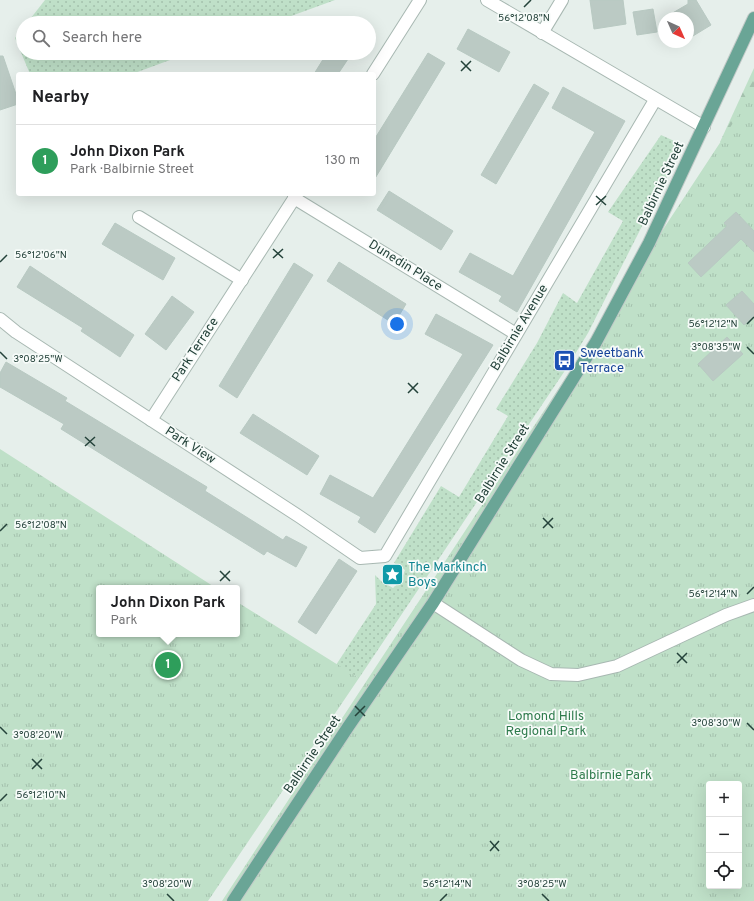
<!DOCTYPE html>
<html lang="en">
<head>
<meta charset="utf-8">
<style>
  :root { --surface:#fff; --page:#f6f6f6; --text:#202124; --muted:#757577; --line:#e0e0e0; --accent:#7f4e3f }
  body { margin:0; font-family:Overpass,sans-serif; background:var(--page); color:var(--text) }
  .controls { position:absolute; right:12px; bottom:12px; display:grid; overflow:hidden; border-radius:4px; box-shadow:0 4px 16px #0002 }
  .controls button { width:36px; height:36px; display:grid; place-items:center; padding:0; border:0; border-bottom:1px solid var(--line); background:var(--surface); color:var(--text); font:20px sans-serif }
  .compass { position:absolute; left:658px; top:12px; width:36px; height:36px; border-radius:50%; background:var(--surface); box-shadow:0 4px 16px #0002; rotate:135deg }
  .you { position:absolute; left:397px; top:324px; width:14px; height:14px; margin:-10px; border:3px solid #fff; border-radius:50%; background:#1a73e8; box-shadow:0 0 0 6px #1a73e833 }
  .badge { display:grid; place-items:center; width:26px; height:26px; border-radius:50%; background:var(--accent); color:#fff; font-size:13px; font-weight:700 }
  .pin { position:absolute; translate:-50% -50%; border:2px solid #fff; box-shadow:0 1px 4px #0006 }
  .popup { position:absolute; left:96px; top:585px; width:144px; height:52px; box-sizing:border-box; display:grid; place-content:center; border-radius:4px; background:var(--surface); filter:drop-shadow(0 1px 3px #0005); font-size:13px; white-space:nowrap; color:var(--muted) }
  .popup b { font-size:15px; color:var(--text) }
  .popup::after { content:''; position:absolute; left:50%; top:100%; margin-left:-8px; border:8px solid transparent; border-top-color:var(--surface) }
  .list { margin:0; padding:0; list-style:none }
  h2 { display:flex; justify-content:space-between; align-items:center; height:52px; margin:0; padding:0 16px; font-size:17px }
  h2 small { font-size:13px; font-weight:400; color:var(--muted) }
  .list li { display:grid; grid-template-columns:26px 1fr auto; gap:12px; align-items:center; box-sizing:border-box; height:72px; padding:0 16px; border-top:1px solid var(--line) }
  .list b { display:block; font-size:15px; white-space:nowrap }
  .list p { margin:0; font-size:13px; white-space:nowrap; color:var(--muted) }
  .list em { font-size:13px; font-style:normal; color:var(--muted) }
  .icon { flex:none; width:22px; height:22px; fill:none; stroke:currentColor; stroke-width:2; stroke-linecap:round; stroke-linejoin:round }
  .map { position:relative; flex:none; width:754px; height:901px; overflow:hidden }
  .search { position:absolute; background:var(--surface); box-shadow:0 4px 16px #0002; left:16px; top:16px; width:360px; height:44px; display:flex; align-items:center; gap:10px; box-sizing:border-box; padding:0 14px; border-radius:22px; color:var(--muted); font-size:15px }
  .panel { position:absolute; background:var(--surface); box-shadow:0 4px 16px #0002; left:16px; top:72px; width:360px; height:124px; border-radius:4px }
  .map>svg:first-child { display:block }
  .grass { fill:url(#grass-dots) }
  .forest { fill:url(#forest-firs) }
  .park { fill:url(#park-tufts); fill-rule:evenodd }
  .building { fill:#bbcac4; stroke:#b8c9c2 }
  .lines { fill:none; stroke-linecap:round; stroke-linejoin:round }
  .minor-casing { stroke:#a8b8b2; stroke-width:14 }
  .major-casing { stroke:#c2cac8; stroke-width:14 }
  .minor { stroke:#fff; stroke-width:12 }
  .major { stroke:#6aa596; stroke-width:12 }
  .ticks { fill:none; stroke:#24423a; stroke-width:1.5 }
  .labels { text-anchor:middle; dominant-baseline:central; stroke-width:3.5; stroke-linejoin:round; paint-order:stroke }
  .street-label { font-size:13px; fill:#24423a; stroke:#f7fbf9 }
  .transit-label { font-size:13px; fill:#164399; stroke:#f7fbf9; text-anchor:start }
  .culture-label { font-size:13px; fill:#0d838f; stroke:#f7fbf9; text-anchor:start }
  .park-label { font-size:13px; fill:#2d7a4b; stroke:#f7fbf9 }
  .ticks-label { font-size:10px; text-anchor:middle; fill:#24423a; stroke:#f7fbf9; stroke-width:3.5; stroke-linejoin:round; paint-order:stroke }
</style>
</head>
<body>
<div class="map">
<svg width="754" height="901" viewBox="0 0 754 901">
  <defs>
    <pattern id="grass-dots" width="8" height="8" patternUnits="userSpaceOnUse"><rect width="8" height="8" fill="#bfe0c8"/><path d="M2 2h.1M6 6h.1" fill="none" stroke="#a4c1ad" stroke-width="1.8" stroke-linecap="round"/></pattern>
    <pattern id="forest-firs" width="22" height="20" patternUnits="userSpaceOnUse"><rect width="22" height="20" fill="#bfe0c8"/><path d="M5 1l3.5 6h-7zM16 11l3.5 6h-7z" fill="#a4c1ad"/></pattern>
    <pattern id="park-tufts" width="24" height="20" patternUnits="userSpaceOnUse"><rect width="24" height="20" fill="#bfe0c8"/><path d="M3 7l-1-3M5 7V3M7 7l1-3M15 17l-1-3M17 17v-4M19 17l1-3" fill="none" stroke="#a4c1ad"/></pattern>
  </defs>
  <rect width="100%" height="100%" fill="#e6efeb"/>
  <g class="grass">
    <polygon points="45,0 335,0 272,23 27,23"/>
    <polygon points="23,28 23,53 189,53 132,74 30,74 15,38"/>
    <polygon points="661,135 683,145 588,333 564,372 359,678 336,665 376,604 375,575 381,581 393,588 401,581 405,570 394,563 441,486 459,497 508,416 496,409 537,343 563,293 577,303 623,221 608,212"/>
  </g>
  <polygon class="forest" points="754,68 754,166 720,142"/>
  <g class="park">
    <path d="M754 91V901H222ZM709 784H739V886H709Z"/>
    <polygon points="0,449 216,588 99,588 99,634 237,634 237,602 359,678 208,901 0,901"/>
  </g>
  <g class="building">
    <polygon points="590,0 623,0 626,24 594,29"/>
    <polygon points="688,0 696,0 711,25 688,39 688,18 664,18 688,4"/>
    <polygon points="653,9 657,32 637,35 633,12"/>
    <polygon points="468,29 510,52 499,72 457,49"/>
    <polygon points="327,53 352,53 338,74 314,74"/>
    <polygon points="428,53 445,63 374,180 374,140"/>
    <polygon points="0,56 3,56 18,100 18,104 0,110"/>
    <polygon points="534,84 549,93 496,184 481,175"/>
    <polygon points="563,87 625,121 517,312 499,301 502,296 459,272 470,253 513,276 584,151 595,132 552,108"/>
    <polygon points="389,191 453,231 441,250 377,210"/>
    <polygon points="736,212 754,231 754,252 741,239 701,277 688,263 727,226 724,223"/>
    <polygon points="115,223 175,258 163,280 102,244"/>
    <polygon points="339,262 406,304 394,324 327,281"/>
    <polygon points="294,263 313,275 237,398 219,386"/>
    <polygon points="30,266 134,335 120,357 81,331 83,328 17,287"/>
    <polygon points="742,291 754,304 754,316 744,325 726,305"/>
    <polygon points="172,296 194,312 166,350 145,334"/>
    <polygon points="436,314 493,345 375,533 358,522 361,517 320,494 330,475 373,498 463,354 425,334"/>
    <polygon points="727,337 743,354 713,381 698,364"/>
    <polygon points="6,362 67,398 65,401 207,487 205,491 283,540 286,536 307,547 296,567 267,551 264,555 61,429 64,424 0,387 0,373"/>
    <polygon points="253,414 319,456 307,475 240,433"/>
    <polygon points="339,559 357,571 316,634 298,622"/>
  </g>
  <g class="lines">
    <defs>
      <g id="minor">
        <polyline points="487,0 704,127"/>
        <polyline points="542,33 562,0"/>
        <polyline points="373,74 420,0"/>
        <polyline points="294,198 516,334"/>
        <polyline points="139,217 242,280"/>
        <polyline points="0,319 16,332 300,517 360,558 385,556 655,100"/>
        <polyline points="151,420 297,194"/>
        <polyline points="433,603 521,660 551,674 578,675 617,666 726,615 754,605"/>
      </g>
      <polyline id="major" points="233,901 348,727 433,603 596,342 649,243 754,18"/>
    </defs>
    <use href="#minor" class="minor-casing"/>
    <use href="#major" class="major-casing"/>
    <use href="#minor" class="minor"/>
    <use href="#major" class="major"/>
  </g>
  <path class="ticks" d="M524 7 531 0M461 61 471 71M461 71 471 61M596 196 606 205M596 205 606 196M273 249 283 258M273 258 283 249M0 262 7 255M747 324 754 317M747 347 754 354M0 352 7 359M408 383 418 393M408 393 418 383M85 437 95 446M85 446 95 437M543 518 553 528M543 528 553 518M0 531 7 524M220 571 230 581M220 581 230 571M747 594 754 587M677 653 687 663M677 663 687 653M355 706 365 716M355 716 365 706M747 723 754 730M0 727 7 734M32 759 42 769M32 769 42 759M0 801 7 794M490 841 499 851M490 851 499 841M167 894 174 901M542 894 549 901M440 901 447 894"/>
  <defs>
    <symbol id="bus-square" viewBox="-11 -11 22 22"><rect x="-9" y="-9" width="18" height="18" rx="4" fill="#1a4fb4" stroke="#f7fbf9"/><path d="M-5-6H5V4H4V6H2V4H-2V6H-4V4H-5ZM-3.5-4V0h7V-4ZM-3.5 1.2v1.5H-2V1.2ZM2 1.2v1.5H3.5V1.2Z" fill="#fff"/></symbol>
    <symbol id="sight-square" viewBox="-11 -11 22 22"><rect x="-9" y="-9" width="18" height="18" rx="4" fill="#0f9aa8" stroke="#f7fbf9"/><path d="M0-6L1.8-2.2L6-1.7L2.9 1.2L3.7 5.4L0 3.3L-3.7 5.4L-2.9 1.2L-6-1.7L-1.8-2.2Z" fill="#fff"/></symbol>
  </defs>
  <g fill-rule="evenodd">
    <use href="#bus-square" x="552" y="348" width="25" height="25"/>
    <use href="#sight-square" x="380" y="562" width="25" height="25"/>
  </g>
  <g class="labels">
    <g class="street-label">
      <text transform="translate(662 184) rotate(-65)">Balbirnie Street</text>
      <text transform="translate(405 266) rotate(32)">Dunedin Place</text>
      <text transform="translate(520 328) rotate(-59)">Balbirnie Avenue</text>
      <text transform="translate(196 350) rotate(-57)">Park Terrace</text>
      <text transform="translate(190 446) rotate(33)">Park View</text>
      <text transform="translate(503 464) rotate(-58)">Balbirnie Street</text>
      <text transform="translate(313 755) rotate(-56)">Balbirnie Street</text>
    </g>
    <g class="transit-label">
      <text x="580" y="354">Sweetbank<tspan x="580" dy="15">Terrace</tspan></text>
    </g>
    <g class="culture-label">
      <text x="408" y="568">The Markinch<tspan x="408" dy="15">Boys</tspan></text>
    </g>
    <g class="park-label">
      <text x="546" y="717">Lomond Hills<tspan x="546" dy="15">Regional Park</tspan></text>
      <text x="611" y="776">Balbirnie Park</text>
    </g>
  </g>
  <g class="ticks-label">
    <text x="524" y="21">56°12'08"N</text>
    <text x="41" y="258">56°12'06"N</text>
    <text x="713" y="327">56°12'12"N</text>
    <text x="716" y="350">3°08'35"W</text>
    <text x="38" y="362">3°08'25"W</text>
    <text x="41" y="528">56°12'08"N</text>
    <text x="713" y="597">56°12'14"N</text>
    <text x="716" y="726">3°08'30"W</text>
    <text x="38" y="738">3°08'20"W</text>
    <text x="41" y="798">56°12'10"N</text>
    <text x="447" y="887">56°12'14"N</text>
    <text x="167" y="887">3°08'20"W</text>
    <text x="542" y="887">3°08'25"W</text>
  </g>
</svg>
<div class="controls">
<button>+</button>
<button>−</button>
<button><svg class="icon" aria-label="locate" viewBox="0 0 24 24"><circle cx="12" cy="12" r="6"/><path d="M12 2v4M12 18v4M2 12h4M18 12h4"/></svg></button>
</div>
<svg class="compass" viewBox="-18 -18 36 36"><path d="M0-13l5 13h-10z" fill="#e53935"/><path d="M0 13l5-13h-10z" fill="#757577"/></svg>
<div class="you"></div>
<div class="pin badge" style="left:168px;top:665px;background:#2e9e5b">1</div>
<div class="popup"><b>John Dixon Park</b>Park</div>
<div class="search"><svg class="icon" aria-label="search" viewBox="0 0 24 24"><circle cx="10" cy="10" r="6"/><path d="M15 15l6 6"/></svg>Search here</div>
<section class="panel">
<h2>Nearby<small></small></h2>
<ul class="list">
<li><span class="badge" style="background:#2e9e5b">1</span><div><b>John Dixon Park</b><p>Park · Balbirnie Street</p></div><em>130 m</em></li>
</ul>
</section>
</div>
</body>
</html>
